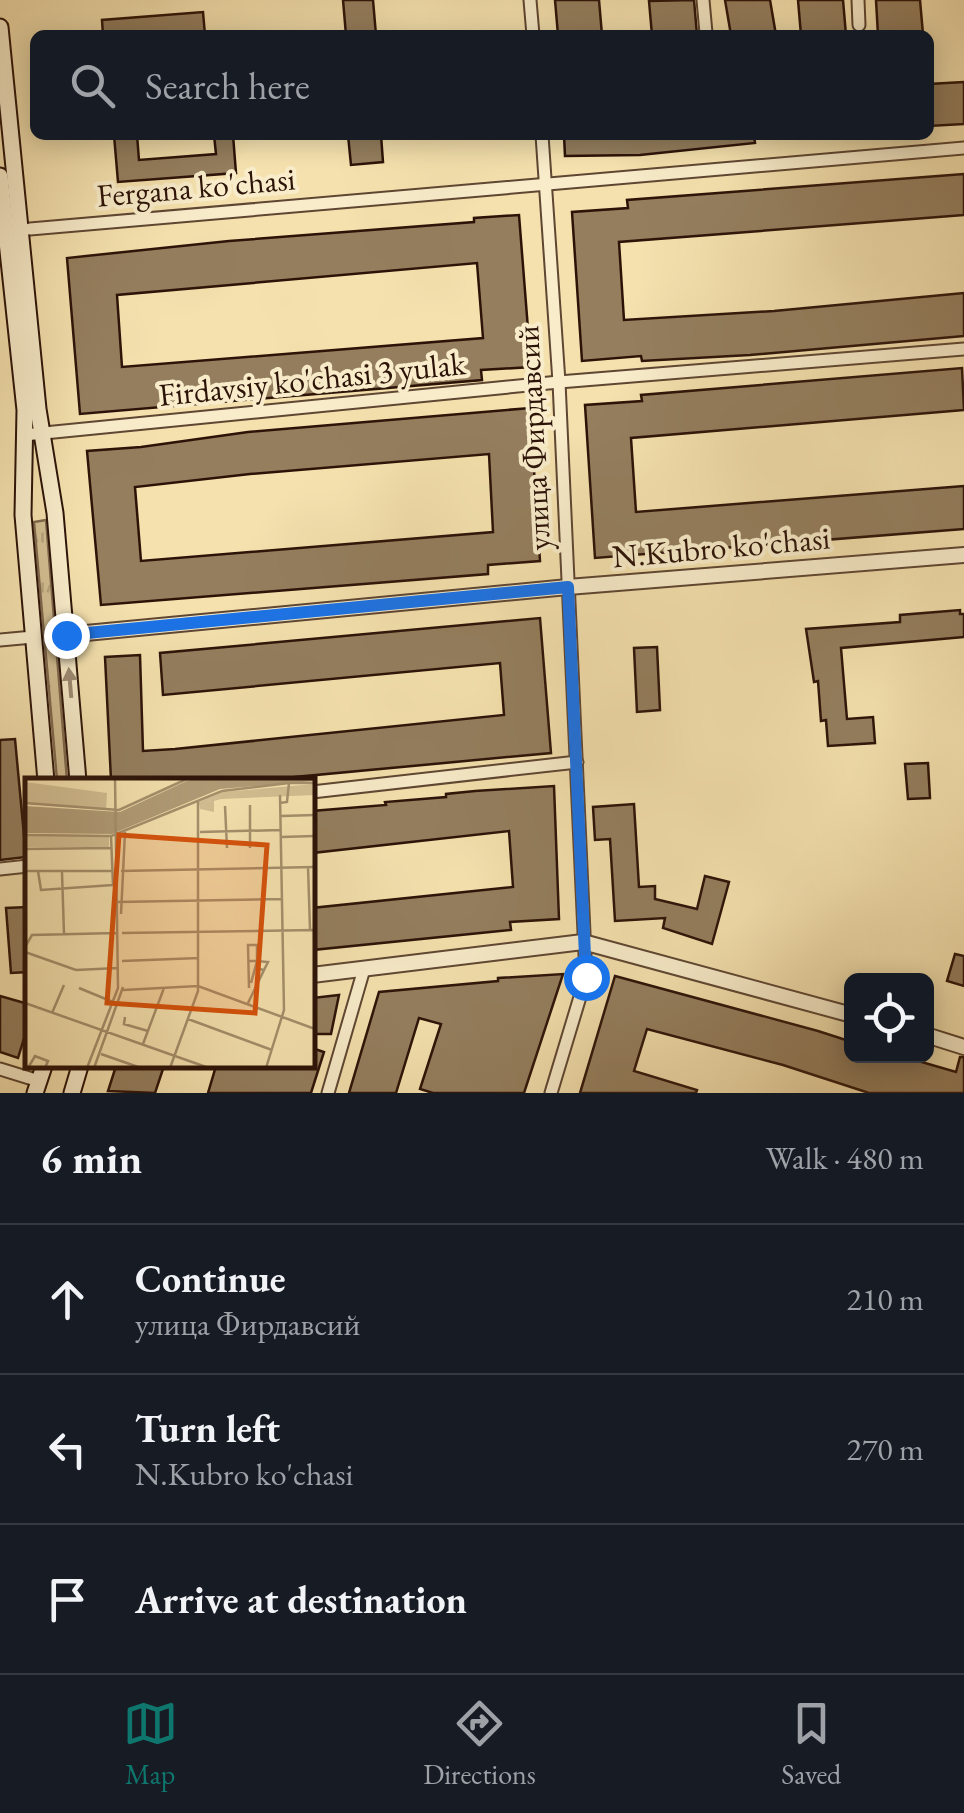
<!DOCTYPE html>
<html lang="en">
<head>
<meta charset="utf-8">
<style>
  :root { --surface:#171b24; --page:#242831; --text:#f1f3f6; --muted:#9ea1a6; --line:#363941; --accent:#0f766e }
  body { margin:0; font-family:"EB Garamond",serif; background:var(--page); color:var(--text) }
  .controls { position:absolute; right:30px; bottom:30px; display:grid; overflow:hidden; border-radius:15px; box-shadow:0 5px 25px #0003 }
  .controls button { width:90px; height:90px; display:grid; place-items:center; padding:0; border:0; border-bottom:2px solid var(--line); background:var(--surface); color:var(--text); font:50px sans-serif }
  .stop { position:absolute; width:30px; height:30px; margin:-22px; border:8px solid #1a73e8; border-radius:50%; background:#fff }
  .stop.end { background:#1a73e8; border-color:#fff; box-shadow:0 2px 10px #0008 }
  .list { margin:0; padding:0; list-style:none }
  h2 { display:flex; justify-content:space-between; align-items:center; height:130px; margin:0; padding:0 40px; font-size:42px }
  h2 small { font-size:32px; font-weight:400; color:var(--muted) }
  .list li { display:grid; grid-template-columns:65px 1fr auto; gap:30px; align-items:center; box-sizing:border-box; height:150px; padding:0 40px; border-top:2px solid var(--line) }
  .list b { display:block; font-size:38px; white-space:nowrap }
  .list p { margin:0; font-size:32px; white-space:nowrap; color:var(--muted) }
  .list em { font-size:32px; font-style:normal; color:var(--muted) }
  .icon { flex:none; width:55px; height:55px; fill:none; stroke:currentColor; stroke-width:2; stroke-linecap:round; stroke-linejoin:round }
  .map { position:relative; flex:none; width:964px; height:1093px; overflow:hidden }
  .search { position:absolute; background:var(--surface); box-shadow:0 5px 25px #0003; left:30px; right:30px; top:30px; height:110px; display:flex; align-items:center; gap:25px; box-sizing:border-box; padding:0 35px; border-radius:15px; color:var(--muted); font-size:38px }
  .sheet { height:580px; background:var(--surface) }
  nav { display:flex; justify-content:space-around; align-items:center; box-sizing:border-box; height:140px; border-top:2px solid var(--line); background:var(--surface); font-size:28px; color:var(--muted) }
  nav a { display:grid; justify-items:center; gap:5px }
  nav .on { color:var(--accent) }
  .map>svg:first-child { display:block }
  .grass { fill:url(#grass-tufts); stroke:#7f684d; stroke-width:2.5 }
  .building { fill:#947e5e; stroke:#2c1308; stroke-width:2.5; fill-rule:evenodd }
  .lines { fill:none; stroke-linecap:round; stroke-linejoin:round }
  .minor-casing { stroke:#5e4632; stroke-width:15 }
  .tertiary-casing { stroke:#5e4632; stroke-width:18 }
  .secondary-casing { stroke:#2c1308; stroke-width:19 }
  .minor { stroke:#f8ecca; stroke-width:11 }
  .tertiary { stroke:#f8ecca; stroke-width:14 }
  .secondary { stroke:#f8ecca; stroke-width:15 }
  .oneway { fill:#9c8a73 }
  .route { stroke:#1a73e8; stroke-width:12 }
  .labels { text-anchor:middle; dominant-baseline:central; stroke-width:8; stroke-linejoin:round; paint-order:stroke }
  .street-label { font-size:32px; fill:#2c1308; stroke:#f8ecca }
  .inset-road { fill:none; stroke:#a48f6c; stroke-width:2.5 }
  .view { fill:#d5520c; fill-opacity:0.15; stroke:#d5520c; stroke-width:5 }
  .inset-edge { fill:none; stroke:#2c1308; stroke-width:5 }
</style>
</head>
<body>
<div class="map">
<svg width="964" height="1093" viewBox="0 0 964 1093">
  <defs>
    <pattern id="grass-tufts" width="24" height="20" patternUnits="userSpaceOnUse" patternTransform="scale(2.5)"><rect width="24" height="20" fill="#d2be92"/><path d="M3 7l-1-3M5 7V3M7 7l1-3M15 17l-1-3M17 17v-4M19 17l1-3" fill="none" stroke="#b4a27c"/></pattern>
  </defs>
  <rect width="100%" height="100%" fill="#f4e1ae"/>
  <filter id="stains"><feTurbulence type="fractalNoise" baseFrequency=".002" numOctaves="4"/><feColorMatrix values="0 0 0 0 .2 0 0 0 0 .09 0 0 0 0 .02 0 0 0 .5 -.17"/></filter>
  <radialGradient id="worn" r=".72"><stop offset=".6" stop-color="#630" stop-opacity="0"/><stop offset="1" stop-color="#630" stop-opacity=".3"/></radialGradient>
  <polygon class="grass" points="46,520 67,780 57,780 34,522"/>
  <g class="building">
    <polygon points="343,0 373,0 376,35 346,35"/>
    <polygon points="555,0 599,0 602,35 558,35"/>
    <polygon points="694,0 697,35 652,35 649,1"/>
    <polygon points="725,0 770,0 776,35 731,35"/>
    <polygon points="798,0 843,0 846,35 801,35"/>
    <polygon points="876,0 920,0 923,34 878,35"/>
    <polygon points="203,12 205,35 103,35 102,20"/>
    <polygon points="964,82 964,124 929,126 929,84"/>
    <polygon points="114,135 137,135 139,160 216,154 214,135 233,135 236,173 118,182"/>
    <polygon points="348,135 381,135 383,162 351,165"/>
    <polygon points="564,135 754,135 755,143 640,155 565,156"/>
    <polygon points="964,174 964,215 619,242 624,320 774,311 964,293 964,336 750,355 642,361 641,356 582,361 572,212 628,208 627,200"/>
    <path d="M519 215 531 367 481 370 482 380 80 414 67 258 229 241 474 222V218ZM477 263 483 338 122 367 117 295Z"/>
    <polygon points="962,368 964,410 631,438 636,512 964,486 964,529 595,558 585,405 642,401 641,395"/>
    <path d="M530 408 540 561 488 565V574L101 605 87 451 141 447 248 432ZM489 454 493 532 141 561 135 487 250 474Z"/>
    <polygon points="960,610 960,614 964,614 964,637 841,648 847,719 873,717 875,743 828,746 826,720 821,721 818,681 814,682 806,629 900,622 900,615"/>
    <polygon points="540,618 551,753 295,777 295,780 111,780 105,657 140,655 143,751 175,749 504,715 500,663 163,695 160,653"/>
    <polygon points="657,647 660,710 637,712 634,648"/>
    <polygon points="15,739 26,857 0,860 0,740"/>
    <polygon points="928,763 930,798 908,799 905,764"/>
    <polygon points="554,786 559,919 510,922 511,930 312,950 312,908 513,887 509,831 312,853 312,811 386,805 385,802 446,797 446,794 475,791"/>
    <polygon points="634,804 639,887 655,886 655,899 697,909 705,876 729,882 712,944 663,928 665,918 615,921 610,839 595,840 593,807"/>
    <polygon points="28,907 28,972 11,973 6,908"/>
    <polygon points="955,954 964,956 964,986 947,981"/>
    <polygon points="563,974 524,1093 433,1093 420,1089 441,1024 419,1018 396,1093 349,1093 379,992 498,981 498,978"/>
    <polygon points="615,976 818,1031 852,1042 852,1056 901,1056 956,1072 960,1057 964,1057 964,1093 869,1093 783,1065 647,1029 634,1071 697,1090 696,1093 580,1093"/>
    <polygon points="339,995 331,1034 312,1034 312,998"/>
    <polygon points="0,996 28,1004 28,1025 18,1058 0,1052"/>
    <polygon points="312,1048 324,1052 311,1093 208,1093 216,1066 312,1066"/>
    <polygon points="116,1066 164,1066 155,1093 108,1091"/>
  </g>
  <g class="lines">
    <defs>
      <g id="minor">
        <polyline points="530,0 533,35"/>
        <polyline points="703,0 706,33"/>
        <polyline points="858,0 859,25"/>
        <polyline points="542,135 559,382 586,977 551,1093"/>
        <polyline points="30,229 964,148"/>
        <polyline points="24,435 559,382 964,349"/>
        <polyline points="0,640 33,637"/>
        <polyline points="312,792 577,762"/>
        <polyline points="0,869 28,866"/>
        <polyline points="0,1069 39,1081"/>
        <polyline points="328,1093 364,969"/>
      </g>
      <g id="tertiary">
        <polyline points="65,635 568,587 964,555"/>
        <polyline points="312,975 583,942 852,1015"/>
        <polyline points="926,1035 964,1047"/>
      </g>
      <g id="secondary">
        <polyline points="0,27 38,409 55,513 78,781"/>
        <polyline points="0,176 25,410 23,515 46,781"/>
        <polyline points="35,1093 44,1066"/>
        <polyline points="72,1093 80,1066"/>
      </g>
    </defs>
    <use href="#minor" class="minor-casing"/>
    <use href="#tertiary" class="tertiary-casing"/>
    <use href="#secondary" class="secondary-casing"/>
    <use href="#minor" class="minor"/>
    <use href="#tertiary" class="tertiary"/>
    <use href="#secondary" class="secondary"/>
  </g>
  <defs><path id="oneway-solid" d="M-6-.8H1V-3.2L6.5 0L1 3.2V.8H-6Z" transform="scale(2.5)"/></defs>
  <use class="oneway" href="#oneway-solid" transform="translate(70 683) rotate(-95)"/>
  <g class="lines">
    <polyline class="route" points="66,635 568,587 586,977"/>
  </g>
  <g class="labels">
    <g class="street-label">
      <text transform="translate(196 187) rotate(-5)">Fergana ko'chasi</text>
      <text transform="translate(312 379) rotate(-6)">Firdavsiy ko'chasi 3 yulak</text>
      <text transform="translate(533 438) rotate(-93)">улица Фирдавсий</text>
      <text transform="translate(721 547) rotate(-5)">N.Kubro ko'chasi</text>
    </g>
  </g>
  <g transform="translate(25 778)">
    <rect width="290" height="290" fill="#f4e1ae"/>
    <path d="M0 4 82 15 81 32 0 26ZM290 6V17L196 21 189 23V34L175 31 174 24 198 14ZM0 58 84 59V69H0Z" fill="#d2be92"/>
    <path d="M168 0H290V3L195 11 87 56 0 55V28L95 34Z" fill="#b09b76"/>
    <path class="inset-road" d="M0 25 94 32 164 0M255 25 262 24 264 5H290M225 27V70M200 28 202 70M256 38 290 37M175 54 256 52M0 57 86 58M256 59 290 58M0 71 86 70M283 89 285 151M0 93H87M13 93 16 112 88 107M96 93 290 89M37 94 39 156M88 107 86 58 197 13 264 5M93 124 258 121M96 136 100 54M289 152 290 207M97 155 290 152M0 169 7 157 92 155M0 174 51 192 93 190M97 183 174 180M223 183H232L226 205M54 210 88 224M224 210 223 167H232V183L243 184 239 192M98 212 173 208 290 251M0 225 184 290M223 225 239 192 231 190M27 235 39 207M100 239 99 246 123 253M163 241 247 272M118 266 139 210M76 276 116 290M3 290 10 278 23 283 20 290M62 290 93 210 90 0M69 290 98 209M145 290 173 213V23M241 290 259 232 255 17"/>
    <path class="view" d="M94 57 242 67 230 235 82 225Z"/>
    <rect width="290" height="290" class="inset-edge"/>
  </g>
  <rect width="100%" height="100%" filter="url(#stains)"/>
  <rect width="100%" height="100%" fill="url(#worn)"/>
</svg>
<div class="controls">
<button><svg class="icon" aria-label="locate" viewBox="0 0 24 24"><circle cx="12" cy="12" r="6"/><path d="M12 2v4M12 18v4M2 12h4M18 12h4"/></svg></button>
</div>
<div class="stop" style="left:586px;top:977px"></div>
<div class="stop end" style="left:66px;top:635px"></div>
<div class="search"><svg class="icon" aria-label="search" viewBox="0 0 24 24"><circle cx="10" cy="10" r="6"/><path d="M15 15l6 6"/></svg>Search here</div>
</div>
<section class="sheet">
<h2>6 min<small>Walk · 480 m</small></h2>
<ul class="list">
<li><svg class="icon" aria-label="ahead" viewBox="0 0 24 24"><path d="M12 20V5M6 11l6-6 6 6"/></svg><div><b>Continue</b><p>улица Фирдавсий</p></div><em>210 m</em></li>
<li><svg class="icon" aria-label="left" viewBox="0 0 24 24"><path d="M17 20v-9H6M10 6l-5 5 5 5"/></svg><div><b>Turn left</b><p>N.Kubro ko'chasi</p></div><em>270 m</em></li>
<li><svg class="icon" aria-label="arrive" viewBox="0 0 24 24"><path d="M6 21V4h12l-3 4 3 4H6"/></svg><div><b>Arrive at destination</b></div></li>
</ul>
</section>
<nav>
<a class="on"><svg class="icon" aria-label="map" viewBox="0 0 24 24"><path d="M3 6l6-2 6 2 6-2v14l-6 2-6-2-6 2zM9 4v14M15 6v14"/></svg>Map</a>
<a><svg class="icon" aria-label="directions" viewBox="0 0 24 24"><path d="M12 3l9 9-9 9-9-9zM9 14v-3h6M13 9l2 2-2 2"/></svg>Directions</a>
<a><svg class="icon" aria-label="saved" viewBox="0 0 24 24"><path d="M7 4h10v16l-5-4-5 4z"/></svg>Saved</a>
</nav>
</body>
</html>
